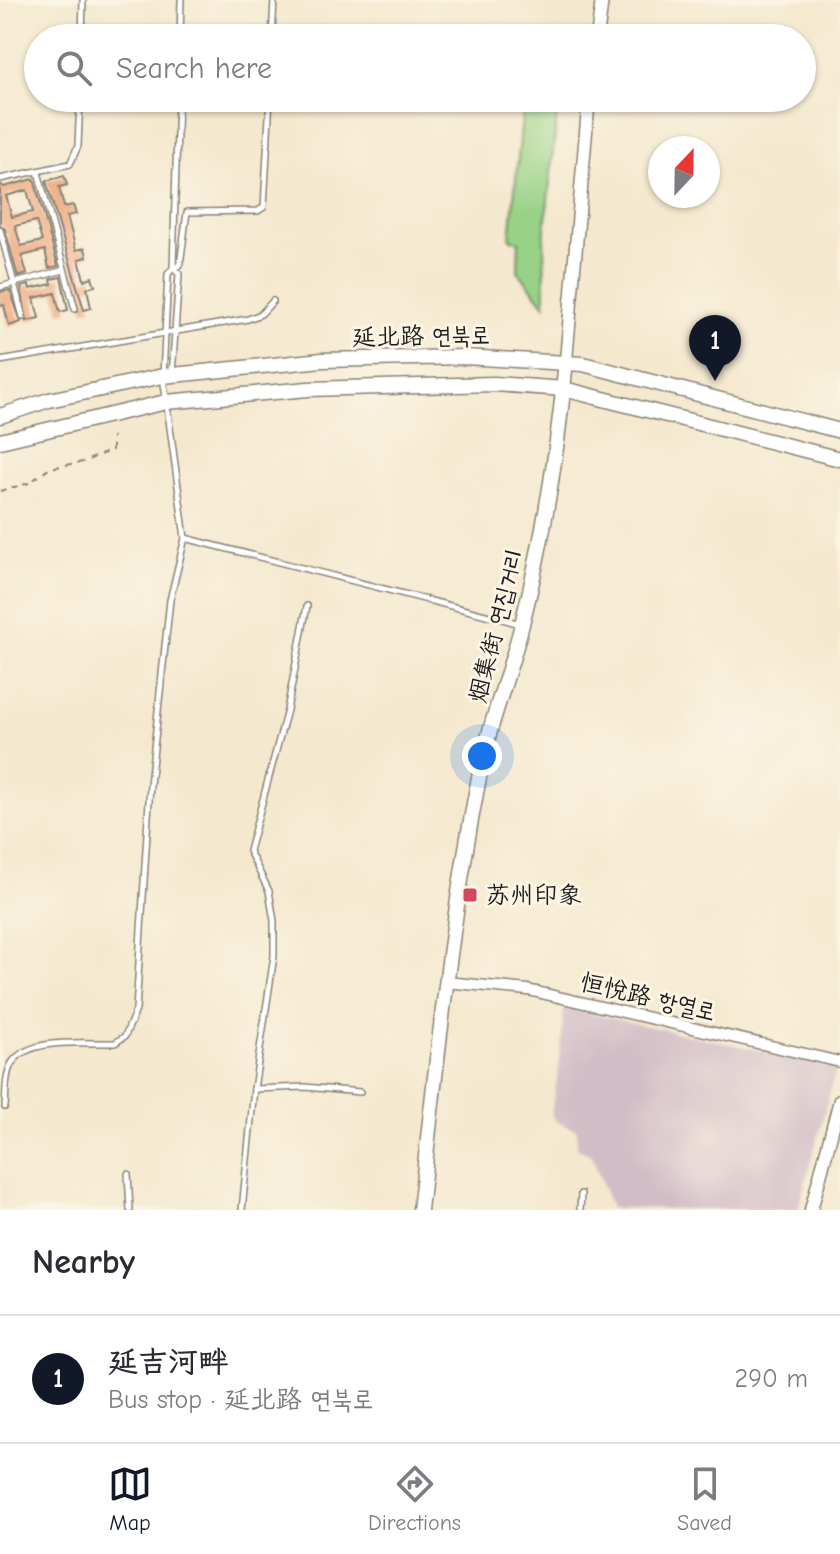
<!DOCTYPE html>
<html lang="en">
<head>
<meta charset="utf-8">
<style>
  :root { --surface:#fff; --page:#f2f2f3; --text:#2b2b33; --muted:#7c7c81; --line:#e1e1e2; --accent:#111827 }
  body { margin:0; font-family:"Comic Neue","LXGW WenKai TC","Poor Story",sans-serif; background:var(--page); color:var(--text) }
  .compass { position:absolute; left:648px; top:136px; width:72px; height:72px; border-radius:50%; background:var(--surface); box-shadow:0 2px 6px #0004; rotate:22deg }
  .you { position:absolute; left:482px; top:756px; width:28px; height:28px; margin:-20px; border:6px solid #fff; border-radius:50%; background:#1a73e8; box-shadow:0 0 0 12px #1a73e833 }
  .badge { display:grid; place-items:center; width:52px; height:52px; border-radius:50%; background:var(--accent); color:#fff; font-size:26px; font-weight:700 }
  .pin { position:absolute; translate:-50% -66px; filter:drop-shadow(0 2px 4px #0008) }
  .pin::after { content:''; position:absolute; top:42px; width:28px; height:24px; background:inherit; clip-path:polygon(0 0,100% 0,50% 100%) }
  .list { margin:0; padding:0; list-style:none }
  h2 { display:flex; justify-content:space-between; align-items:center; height:104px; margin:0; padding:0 32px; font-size:34px }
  h2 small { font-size:26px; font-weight:400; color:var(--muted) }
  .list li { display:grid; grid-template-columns:52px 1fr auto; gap:24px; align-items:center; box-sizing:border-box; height:128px; padding:0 32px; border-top:2px solid var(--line) }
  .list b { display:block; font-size:30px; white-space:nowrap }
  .list p { margin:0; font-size:26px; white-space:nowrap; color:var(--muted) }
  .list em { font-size:26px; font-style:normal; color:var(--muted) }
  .icon { flex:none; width:44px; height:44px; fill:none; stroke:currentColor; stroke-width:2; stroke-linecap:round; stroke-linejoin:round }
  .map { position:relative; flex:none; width:840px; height:1210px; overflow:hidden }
  .search { position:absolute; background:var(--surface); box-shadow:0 2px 6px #0004; left:24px; right:24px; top:24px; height:88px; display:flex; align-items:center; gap:20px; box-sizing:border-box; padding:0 28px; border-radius:44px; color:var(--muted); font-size:30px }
  .sheet { height:232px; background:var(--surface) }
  nav { display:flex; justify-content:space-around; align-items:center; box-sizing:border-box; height:112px; border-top:2px solid var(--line); background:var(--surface); font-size:22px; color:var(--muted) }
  nav a { display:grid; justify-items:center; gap:4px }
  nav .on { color:var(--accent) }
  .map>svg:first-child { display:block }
  .industrial { fill:#d2bdc6 }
  .green { fill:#98d286; stroke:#5a7751; stroke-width:2 }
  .building { fill:#eda073; fill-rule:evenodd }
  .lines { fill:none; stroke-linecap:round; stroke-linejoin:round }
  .service-casing { stroke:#888275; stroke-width:8 }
  .minor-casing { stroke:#888275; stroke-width:13 }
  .tertiary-casing { stroke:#888275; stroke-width:15 }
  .secondary-casing { stroke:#888275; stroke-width:17 }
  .path { stroke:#888275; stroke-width:2; stroke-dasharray:6 6; stroke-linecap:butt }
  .service { stroke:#fff; stroke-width:5 }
  .minor { stroke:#fff; stroke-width:10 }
  .tertiary { stroke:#fff; stroke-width:12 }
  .secondary { stroke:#fff; stroke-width:14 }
  .poi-dot { fill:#d1495b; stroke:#fcf5e5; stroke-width:3 }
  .labels { text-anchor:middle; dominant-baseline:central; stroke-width:6; stroke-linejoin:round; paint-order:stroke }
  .street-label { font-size:24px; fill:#1c1c1c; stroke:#fcf5e5 }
  .poi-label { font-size:24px; fill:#1c1c1c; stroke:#fcf5e5; text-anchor:start }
</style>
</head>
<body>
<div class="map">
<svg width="840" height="1210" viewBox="0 0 840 1210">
  <rect width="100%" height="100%" fill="#fcf5e5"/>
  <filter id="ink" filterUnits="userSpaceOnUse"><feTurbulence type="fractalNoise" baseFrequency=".0125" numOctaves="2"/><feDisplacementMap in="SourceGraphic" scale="16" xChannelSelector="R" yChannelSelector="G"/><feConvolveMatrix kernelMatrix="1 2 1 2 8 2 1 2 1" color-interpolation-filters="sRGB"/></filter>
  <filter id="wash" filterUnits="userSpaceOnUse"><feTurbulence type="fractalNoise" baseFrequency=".006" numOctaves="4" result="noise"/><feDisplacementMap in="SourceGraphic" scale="32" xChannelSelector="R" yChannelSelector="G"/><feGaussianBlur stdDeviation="1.8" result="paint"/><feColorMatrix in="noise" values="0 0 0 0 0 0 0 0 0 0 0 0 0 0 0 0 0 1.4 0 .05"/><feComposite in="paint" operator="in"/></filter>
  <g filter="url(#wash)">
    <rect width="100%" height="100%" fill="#f4e8ce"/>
    <polygon class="industrial" points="564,1008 832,1066 835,1073 798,1210 611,1208 592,1156 577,1148 577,1130 557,1122 551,1114 559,1068"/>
    <polygon class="green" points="524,98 542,102 557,113 544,239 545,305 518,271 519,241 510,239"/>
    <g id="blocks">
      <g class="building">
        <polygon points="64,176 67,185 59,187 64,207 73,205 76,214 67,216 76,250 85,248 87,257 79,259 84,280 92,277 95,286 87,288 91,308 84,310 46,181"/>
        <path d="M34 179 58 266 49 268 45 250 22 256 27 274 18 277 5 229 0 225V184L4 187ZM27 190 33 212 12 217 6 196ZM36 221 42 241 21 246 15 226Z"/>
        <polygon points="61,277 68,310 60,312 55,293 34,298 39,318 27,321 21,287 29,285 30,289 52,284 51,279"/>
        <polygon points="10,290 21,322 9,326 4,305 0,306 0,292"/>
      </g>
    </g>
  </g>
  <g filter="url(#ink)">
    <use href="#blocks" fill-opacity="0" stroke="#888275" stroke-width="2"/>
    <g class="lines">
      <defs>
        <g id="service">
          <polyline points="82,38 83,0"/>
          <polyline points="180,38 181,0"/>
          <polyline points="272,38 274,0"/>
          <polyline points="38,172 75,309"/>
          <polyline points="0,179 70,164 78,146 80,98"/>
          <polyline points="0,230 23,317"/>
          <polyline points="173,268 180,265 187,212 258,211 264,207 270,98"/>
          <polyline points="173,268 178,98"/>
          <polyline points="0,287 64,270"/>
          <polyline points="0,361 248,319 261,314 273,301"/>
          <polyline points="185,538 521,624"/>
          <polyline points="254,1089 305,1087 360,1092"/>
          <path d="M5 1107C6 1094 5 1074 12 1063 30 1036 87 1044 115 1043L125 1036 136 1010 150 785 170 600 185 538 163 376 168 274 173 268 179 274 172 375"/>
          <polyline points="128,1174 130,1210"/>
          <polyline points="242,1210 254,1089 274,956 274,921 269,891 249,851 287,710 307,606"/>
          <polyline points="580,1210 581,1194"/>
        </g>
        <polyline id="minor" points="446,982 528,990 840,1062"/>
        <g id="tertiary">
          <polyline points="597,38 602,0"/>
          <polyline points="566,360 589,98"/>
          <polyline points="811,1210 840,1100"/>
        </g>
        <g id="secondary">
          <polyline points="0,416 49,400 163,376 322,360 465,357 583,364 840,431"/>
          <polyline points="0,441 166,402 308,389 494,384 564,389 840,459"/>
          <path d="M420 1210C437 1059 452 907 483 758 493 713 511 669 522 624 544 537 558 450 566 360"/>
        </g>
      </defs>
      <use href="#service" class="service-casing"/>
      <use href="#minor" class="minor-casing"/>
      <use href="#tertiary" class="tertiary-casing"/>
      <use href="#secondary" class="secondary-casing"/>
      <polyline class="path" points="0,491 29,483 50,468 83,462 112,450 112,436"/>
      <use href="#service" class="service"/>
      <use href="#minor" class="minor"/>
      <use href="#tertiary" class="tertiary"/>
      <use href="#secondary" class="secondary"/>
    </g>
  </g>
  <rect class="poi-dot" x="462" y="887" width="16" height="16" rx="4"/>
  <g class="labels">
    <g class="street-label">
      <text transform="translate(421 336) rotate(-1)">延北路 연북로</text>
      <text transform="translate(496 626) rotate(-76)">烟集街 연집거리</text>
      <text transform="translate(648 997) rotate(13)">恒悦路 항열로</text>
    </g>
    <g class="poi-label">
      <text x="486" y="895">苏州印象</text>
    </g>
  </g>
</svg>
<svg class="compass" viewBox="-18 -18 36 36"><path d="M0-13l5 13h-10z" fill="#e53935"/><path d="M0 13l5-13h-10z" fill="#7c7c81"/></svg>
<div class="you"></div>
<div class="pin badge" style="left:715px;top:381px">1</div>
<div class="search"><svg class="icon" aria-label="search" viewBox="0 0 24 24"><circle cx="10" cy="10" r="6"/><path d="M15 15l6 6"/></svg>Search here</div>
</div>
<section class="sheet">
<h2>Nearby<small></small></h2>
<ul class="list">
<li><span class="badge">1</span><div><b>延吉河畔</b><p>Bus stop · 延北路 연북로</p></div><em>290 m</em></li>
</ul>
</section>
<nav>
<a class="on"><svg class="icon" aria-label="map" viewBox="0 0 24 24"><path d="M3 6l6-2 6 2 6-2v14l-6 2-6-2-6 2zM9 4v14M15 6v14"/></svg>Map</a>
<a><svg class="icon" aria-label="directions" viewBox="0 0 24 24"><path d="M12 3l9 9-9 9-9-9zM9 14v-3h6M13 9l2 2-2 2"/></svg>Directions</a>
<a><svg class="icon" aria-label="saved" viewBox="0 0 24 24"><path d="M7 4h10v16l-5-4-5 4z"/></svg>Saved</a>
</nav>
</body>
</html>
